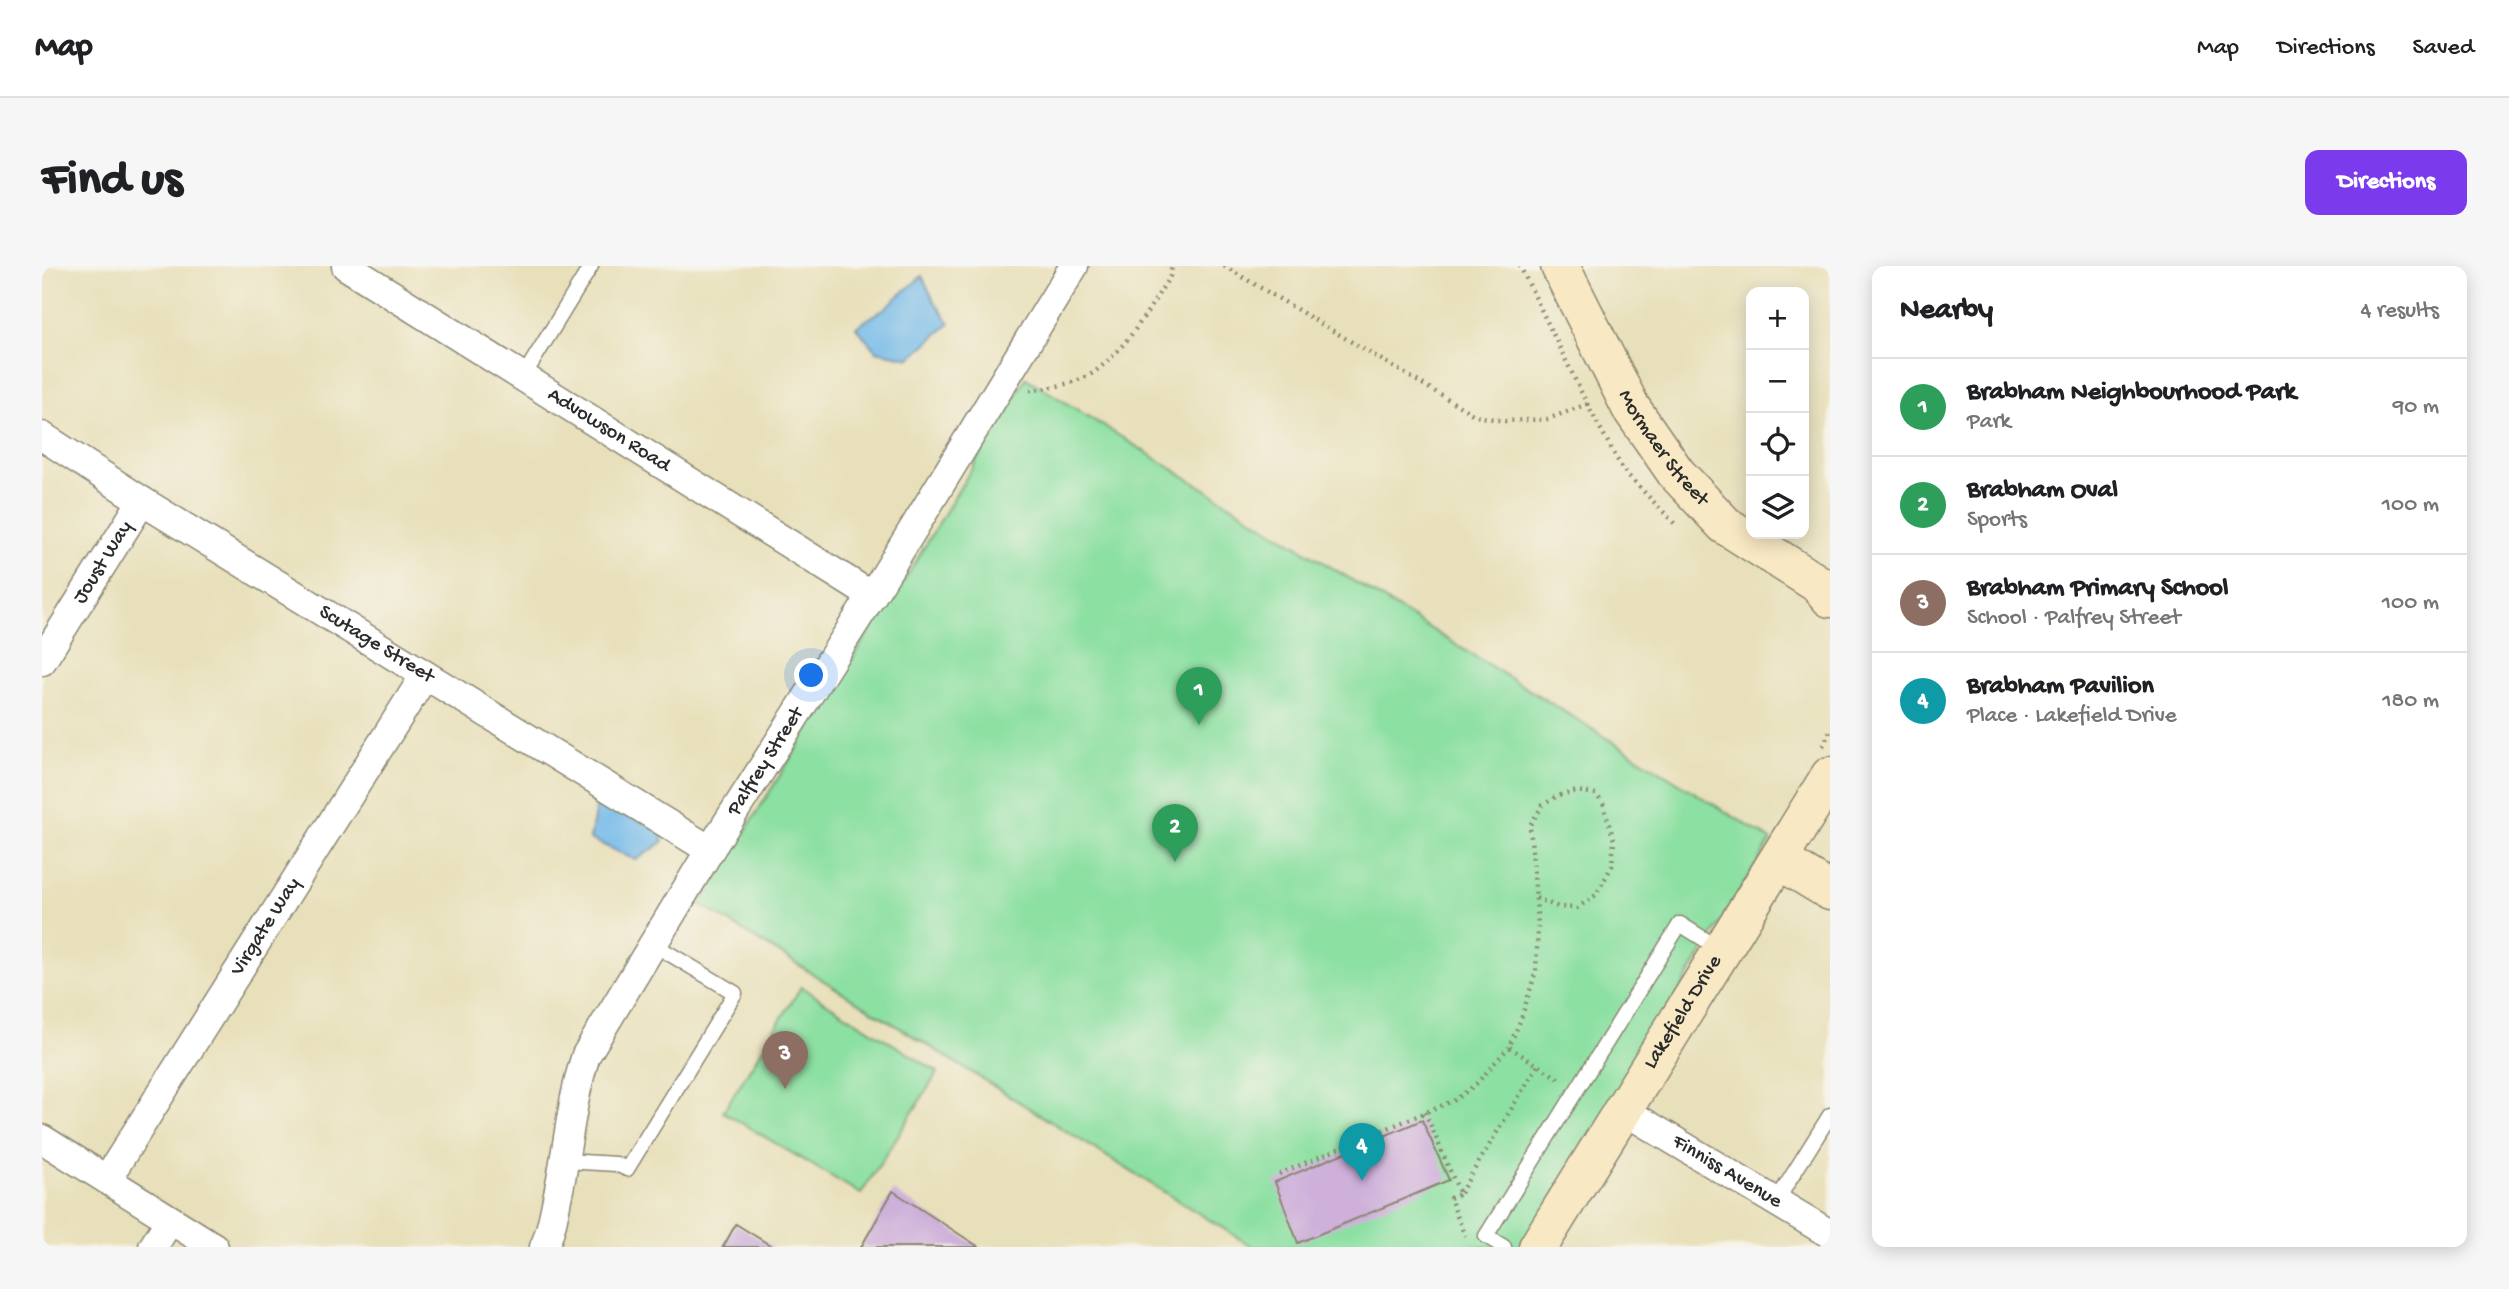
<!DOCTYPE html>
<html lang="en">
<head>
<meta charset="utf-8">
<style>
  :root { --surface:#fff; --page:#f6f6f6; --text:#202124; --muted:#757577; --line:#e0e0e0; --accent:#7c3aed }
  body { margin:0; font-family:"Gochi Hand",sans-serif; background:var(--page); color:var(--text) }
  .controls { position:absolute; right:21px; top:21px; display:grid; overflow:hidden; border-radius:14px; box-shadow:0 4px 18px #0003 }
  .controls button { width:63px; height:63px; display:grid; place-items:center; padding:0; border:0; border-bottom:2px solid var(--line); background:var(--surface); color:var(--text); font:35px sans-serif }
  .you { position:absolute; left:770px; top:410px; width:24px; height:24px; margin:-18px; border:5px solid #fff; border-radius:50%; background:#1a73e8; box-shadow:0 0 0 10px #1a73e833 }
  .badge { display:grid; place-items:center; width:46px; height:46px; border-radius:50%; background:var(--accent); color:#fff; font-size:23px; font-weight:700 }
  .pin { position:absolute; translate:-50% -58px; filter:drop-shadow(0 2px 4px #0008) }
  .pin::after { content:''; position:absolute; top:37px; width:24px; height:21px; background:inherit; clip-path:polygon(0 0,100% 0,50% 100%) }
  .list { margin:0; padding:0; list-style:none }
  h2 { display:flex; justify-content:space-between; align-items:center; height:91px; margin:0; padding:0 28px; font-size:30px }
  h2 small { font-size:23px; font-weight:400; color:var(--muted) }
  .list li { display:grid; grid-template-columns:46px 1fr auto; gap:21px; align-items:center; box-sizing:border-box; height:98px; padding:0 28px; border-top:2px solid var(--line) }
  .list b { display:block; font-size:26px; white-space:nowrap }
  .list p { margin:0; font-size:23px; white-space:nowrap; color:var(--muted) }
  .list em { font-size:23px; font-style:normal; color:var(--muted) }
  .icon { flex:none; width:38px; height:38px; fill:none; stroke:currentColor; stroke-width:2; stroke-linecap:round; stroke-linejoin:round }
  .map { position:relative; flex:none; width:1788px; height:981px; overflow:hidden; border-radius:14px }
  header { display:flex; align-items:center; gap:42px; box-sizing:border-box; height:98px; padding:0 35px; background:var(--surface); border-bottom:2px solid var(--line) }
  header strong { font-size:33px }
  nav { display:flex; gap:38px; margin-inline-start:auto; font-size:24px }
  .intro { display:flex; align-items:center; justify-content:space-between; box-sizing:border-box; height:168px; padding:0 42px }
  h1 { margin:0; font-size:49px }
  .button { padding:18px 32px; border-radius:14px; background:var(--accent); color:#fff; font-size:24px; font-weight:700 }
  main { display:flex; gap:42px; padding:0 42px }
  aside { flex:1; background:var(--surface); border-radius:14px; box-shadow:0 4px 18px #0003 }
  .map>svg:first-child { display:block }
  .green { fill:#8ce0a2; stroke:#5c8666; stroke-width:2 }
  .water { fill:#72b9e9; stroke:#4e728a; stroke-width:2 }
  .building { fill:#ceb0da }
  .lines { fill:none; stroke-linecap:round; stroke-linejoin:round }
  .lane-casing { stroke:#8a8672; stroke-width:17 }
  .street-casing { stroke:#8a8672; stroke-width:31 }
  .secondary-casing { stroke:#8a8672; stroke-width:41 }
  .path { stroke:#8a8672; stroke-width:4.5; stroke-dasharray:2 5; stroke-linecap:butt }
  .lane { stroke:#fff; stroke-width:14 }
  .street { stroke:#fff; stroke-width:28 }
  .secondary { stroke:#f8e8c3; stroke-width:38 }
  .labels { text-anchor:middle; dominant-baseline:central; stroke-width:5; stroke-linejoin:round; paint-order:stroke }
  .street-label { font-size:21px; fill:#2b2b2b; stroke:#f7f3e8 }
</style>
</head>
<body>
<header>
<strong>Map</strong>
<nav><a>Map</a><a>Directions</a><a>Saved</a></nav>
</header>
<div class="intro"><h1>Find us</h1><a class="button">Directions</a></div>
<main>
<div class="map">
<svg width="1788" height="981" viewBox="0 0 1788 981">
  <rect width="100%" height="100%" fill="#f7f3e8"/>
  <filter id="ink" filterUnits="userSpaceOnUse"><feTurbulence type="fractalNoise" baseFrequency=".0143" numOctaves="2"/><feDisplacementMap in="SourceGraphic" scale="14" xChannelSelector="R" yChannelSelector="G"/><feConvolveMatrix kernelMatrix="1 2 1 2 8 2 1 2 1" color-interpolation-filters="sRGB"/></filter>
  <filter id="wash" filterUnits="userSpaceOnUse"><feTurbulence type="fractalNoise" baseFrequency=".00686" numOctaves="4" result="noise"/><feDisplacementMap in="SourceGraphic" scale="28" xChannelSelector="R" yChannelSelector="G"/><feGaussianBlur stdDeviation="1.57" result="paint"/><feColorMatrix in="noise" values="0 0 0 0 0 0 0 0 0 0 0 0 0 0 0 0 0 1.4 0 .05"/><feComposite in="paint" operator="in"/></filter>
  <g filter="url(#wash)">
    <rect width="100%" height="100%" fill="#e8e0ba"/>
    <g class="green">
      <polygon points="984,112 1729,574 1482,981 1211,981 658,638 840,345 862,315"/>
      <polygon points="759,721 896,806 819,928 681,846"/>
    </g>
    <g class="water">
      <polygon points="880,10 892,35 908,57 868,92 834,85 814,61 843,42"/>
      <polygon points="569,519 613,541 621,576 594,594 548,573 554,541"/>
    </g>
    <g id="blocks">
      <g class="building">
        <polygon points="1380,854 1407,914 1256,977 1233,916"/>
        <polygon points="851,925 937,981 819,981"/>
        <polygon points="694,958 731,981 681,981"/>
      </g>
    </g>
  </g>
  <g filter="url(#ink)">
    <use href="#blocks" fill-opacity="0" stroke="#8a8672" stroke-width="2"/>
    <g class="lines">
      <defs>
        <g id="lane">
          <polyline points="481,111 549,0"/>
          <polyline points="523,895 574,898 585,903 693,727 611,678"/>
          <polyline points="1735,934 1788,849"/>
          <polyline points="1462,981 1444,970 1638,658 1678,683"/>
        </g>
        <g id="street">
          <path id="s1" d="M304 0 830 330"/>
          <path id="s2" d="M0 170 100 235 668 584"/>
          <path id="s3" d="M0 395 100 235"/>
          <path id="s4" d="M1581 844 1788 968"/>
          <polyline points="0,873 172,981"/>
          <path id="s5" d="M65 913 383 409"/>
          <polyline points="111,981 128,954"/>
          <path id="s6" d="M502 981C510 964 512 946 516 928 526 882 529 835 544 789L668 584 840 314 1032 0"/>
        </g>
        <g id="secondary">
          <path id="s7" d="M1518 0 1589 142 1634 207 1683 259 1776 318 1788 332"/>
          <polyline points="1737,594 1788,625"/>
          <path id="s8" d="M1496 981 1788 510"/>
        </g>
      </defs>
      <use href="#lane" class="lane-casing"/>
      <use href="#street" class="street-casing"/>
      <use href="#secondary" class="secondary-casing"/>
      <g class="path">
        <polyline points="1182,0 1434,150 1463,155 1506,153 1545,138 1478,0"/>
        <path d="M988 124C1006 123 1041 116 1055 104 1087 79 1107 43 1128 10L1130 0"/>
        <polyline points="1545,138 1581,204 1633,258"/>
        <polyline points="1781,480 1788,465"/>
        <polyline points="1494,632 1516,641 1535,642 1554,629 1570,600 1572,574 1561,538 1554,528 1535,525 1515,530 1501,539 1488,559 1496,659 1494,705 1479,753 1467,781 1519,814"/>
        <polyline points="1383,846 1418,928 1408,932 1423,970"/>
        <polyline points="1237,908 1413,834 1434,818 1467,781"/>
        <polyline points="1418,927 1496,799"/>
      </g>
      <use href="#lane" class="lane"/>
      <use href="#street" class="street"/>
      <use href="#secondary" class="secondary"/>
    </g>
  </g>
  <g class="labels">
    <g class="street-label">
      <text stroke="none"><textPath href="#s1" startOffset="310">Advowson Road</textPath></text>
      <text stroke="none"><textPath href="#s7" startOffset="210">Mormaer Street</textPath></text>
      <text stroke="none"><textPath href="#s3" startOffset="116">Joust Way</textPath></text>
      <text stroke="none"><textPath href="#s2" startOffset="394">Scutage Street</textPath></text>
      <text stroke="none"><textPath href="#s6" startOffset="541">Palfrey Street</textPath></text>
      <text stroke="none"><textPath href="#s5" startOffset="298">Virgate Way</textPath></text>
      <text stroke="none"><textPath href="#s8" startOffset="276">Lakefield Drive</textPath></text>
      <text stroke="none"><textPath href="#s4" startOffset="121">Finniss Avenue</textPath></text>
    </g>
  </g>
</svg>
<div class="controls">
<button>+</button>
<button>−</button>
<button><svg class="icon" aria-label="locate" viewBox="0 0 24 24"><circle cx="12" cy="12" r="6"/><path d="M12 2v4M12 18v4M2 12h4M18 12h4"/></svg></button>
<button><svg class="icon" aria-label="layers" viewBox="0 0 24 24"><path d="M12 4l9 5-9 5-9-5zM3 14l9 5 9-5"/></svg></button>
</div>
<div class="you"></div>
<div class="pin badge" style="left:1157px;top:459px;background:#2e9e5b">1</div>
<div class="pin badge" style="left:1133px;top:596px;background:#2e9e5b">2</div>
<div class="pin badge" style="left:743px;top:823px;background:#8d6e63">3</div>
<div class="pin badge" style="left:1320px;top:915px;background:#0f9aa8">4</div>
</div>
<aside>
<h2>Nearby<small>4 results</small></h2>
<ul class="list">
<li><span class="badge" style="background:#2e9e5b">1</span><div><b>Brabham Neighbourhood Park</b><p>Park</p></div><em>90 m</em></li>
<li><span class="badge" style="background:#2e9e5b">2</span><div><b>Brabham Oval</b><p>Sports</p></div><em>100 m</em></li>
<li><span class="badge" style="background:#8d6e63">3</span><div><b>Brabham Primary School</b><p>School · Palfrey Street</p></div><em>100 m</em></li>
<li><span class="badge" style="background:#0f9aa8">4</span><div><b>Brabham Pavilion</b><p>Place · Lakefield Drive</p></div><em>180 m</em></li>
</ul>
</aside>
</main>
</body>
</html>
